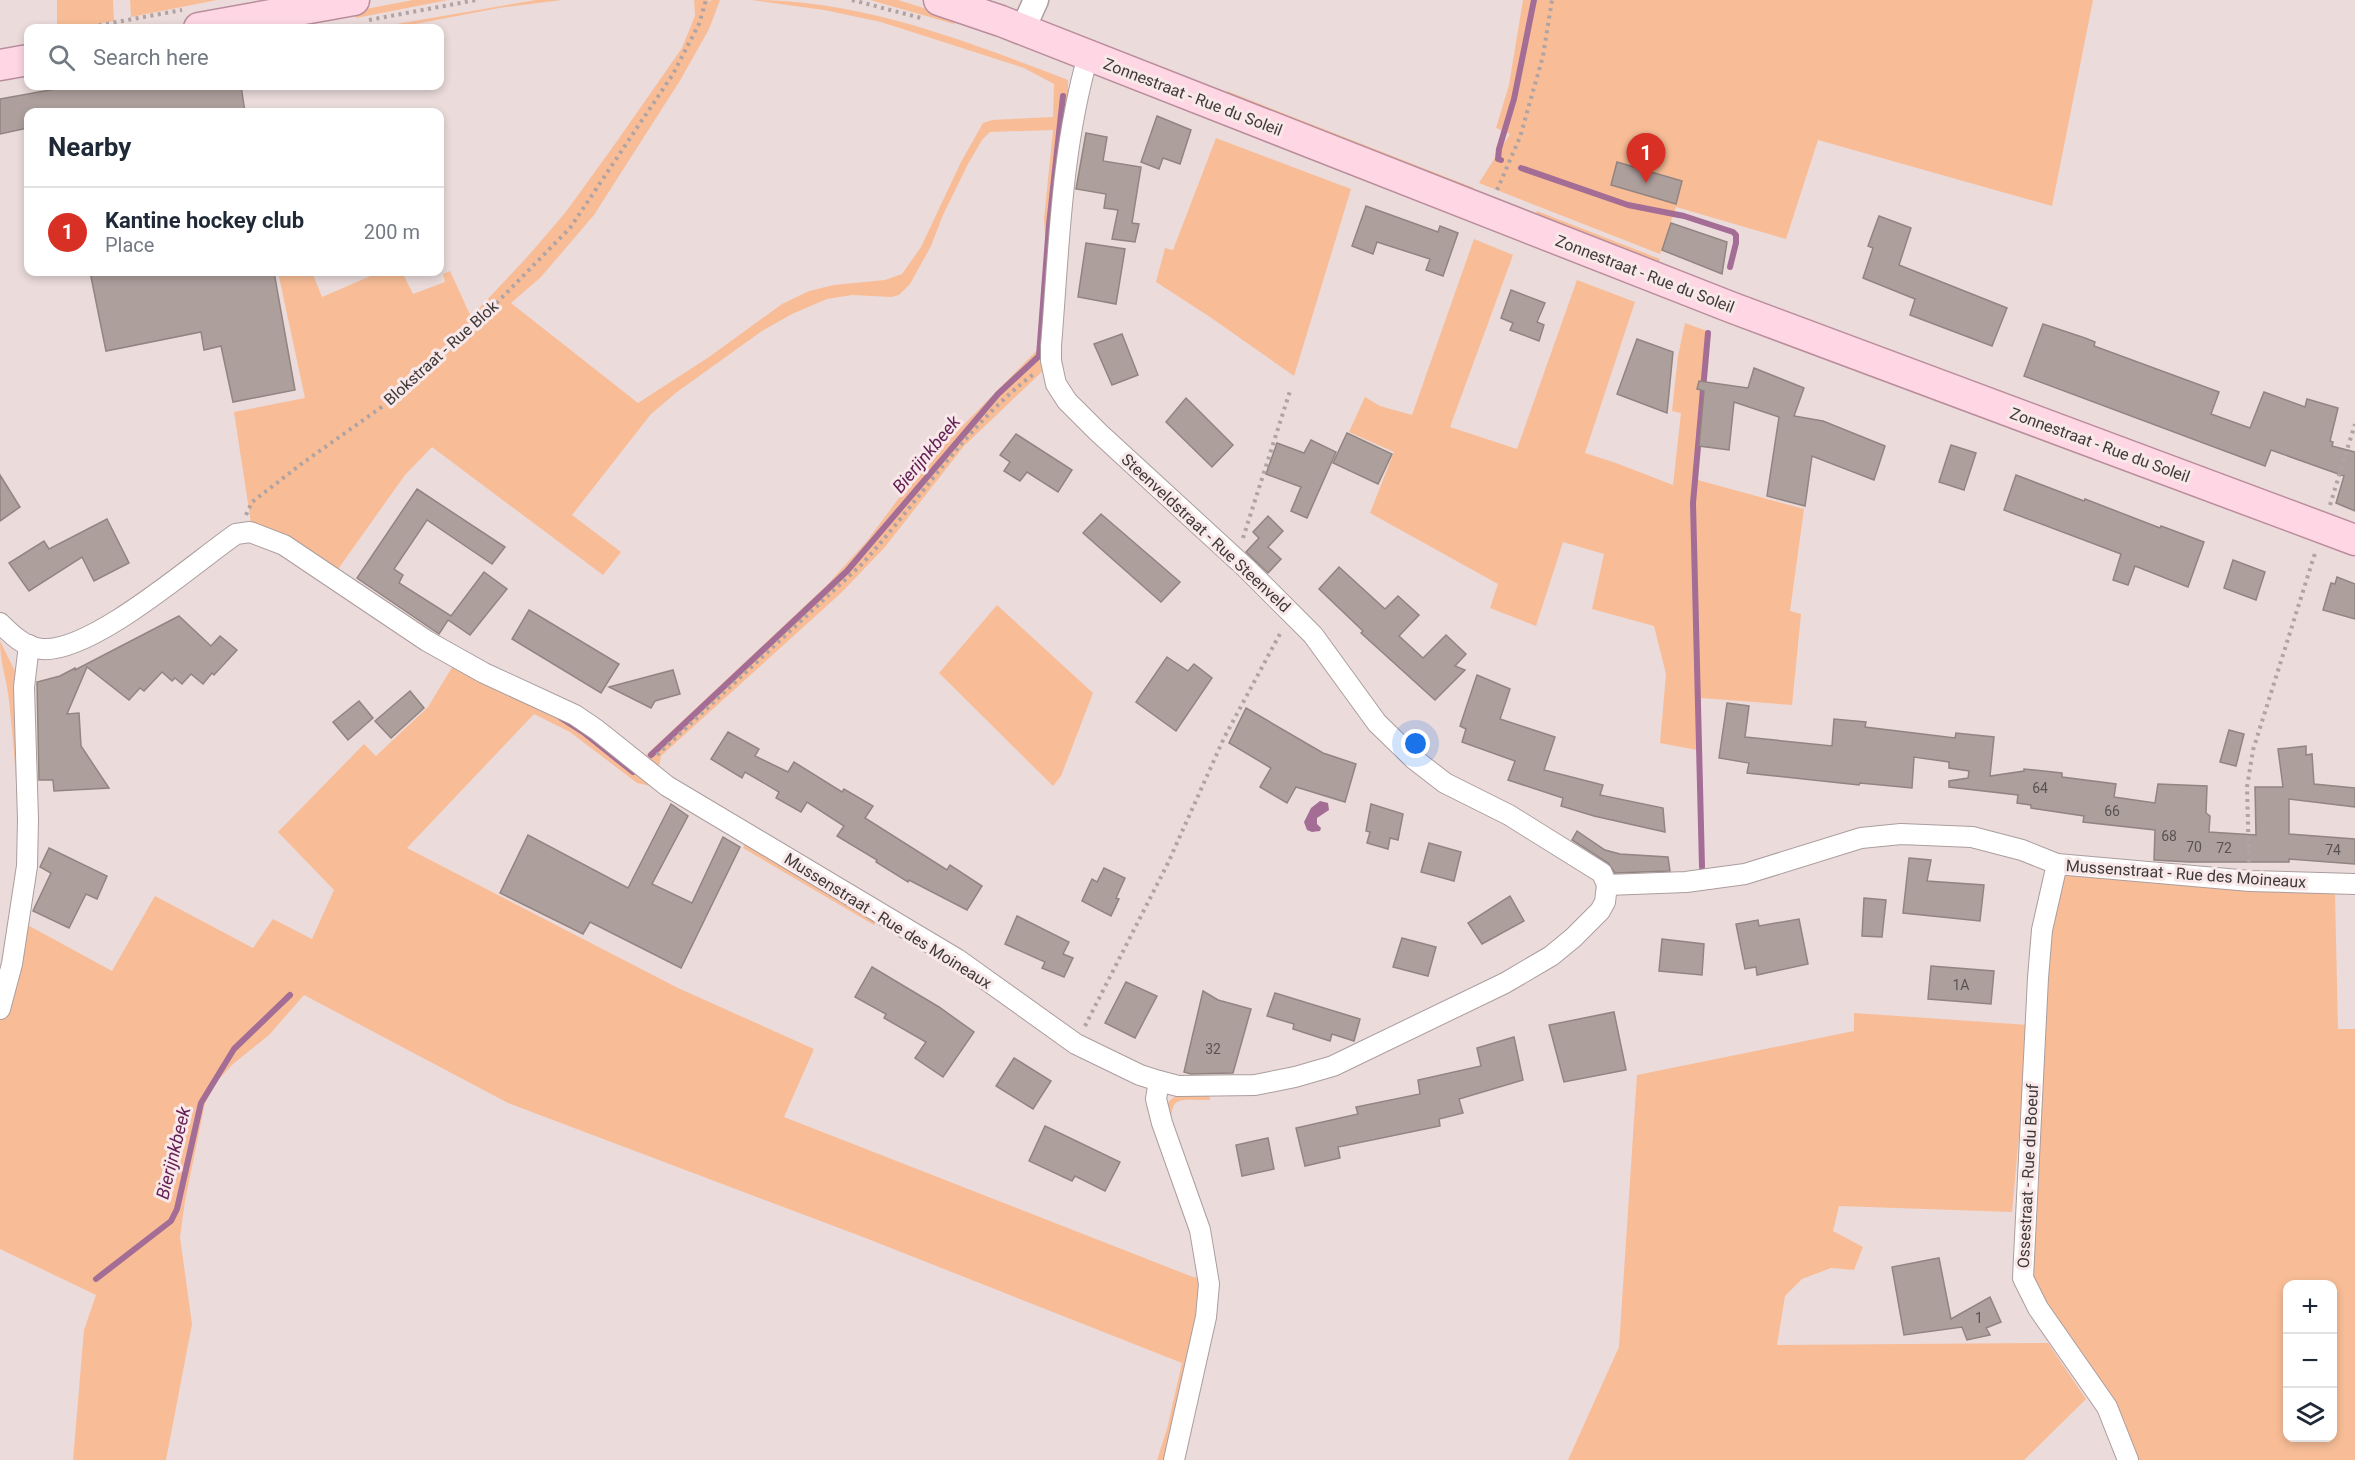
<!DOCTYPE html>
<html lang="en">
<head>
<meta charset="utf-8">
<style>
  :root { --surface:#fff; --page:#f2f2f3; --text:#1f2937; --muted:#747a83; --line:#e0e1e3; --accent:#d93025 }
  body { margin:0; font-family:Roboto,sans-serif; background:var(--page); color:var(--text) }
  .controls { position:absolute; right:18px; bottom:18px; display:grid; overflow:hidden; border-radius:12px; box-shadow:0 3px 9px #0003 }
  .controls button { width:54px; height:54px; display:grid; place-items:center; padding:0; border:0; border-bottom:2px solid var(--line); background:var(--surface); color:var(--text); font:30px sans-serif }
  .you { position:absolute; left:1416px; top:744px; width:21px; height:21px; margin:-15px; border:4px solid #fff; border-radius:50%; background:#1a73e8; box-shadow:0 0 0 9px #1a73e833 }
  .badge { display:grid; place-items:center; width:39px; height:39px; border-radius:50%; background:var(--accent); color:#fff; font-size:20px; font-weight:700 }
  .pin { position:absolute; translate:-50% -50px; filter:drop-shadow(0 2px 3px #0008) }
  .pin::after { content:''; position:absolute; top:32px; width:21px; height:18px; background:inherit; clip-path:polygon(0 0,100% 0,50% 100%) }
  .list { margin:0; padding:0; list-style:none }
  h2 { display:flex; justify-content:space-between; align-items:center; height:78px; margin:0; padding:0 24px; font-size:26px }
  h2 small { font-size:20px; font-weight:400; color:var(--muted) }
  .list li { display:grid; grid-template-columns:39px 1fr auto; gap:18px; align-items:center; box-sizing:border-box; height:90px; padding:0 24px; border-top:2px solid var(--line) }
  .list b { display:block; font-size:22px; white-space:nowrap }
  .list p { margin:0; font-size:20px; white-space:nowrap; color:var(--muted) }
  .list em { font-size:20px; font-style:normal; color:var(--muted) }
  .icon { flex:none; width:33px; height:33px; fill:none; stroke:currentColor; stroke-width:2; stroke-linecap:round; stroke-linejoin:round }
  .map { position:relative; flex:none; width:2355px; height:1460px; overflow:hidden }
  .search { position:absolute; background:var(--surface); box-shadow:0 3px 9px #0003; left:24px; top:24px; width:420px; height:66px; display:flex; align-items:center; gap:15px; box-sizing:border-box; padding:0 21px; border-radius:12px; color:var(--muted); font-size:22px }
  .panel { position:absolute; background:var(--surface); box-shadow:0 3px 9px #0003; left:24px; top:108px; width:420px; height:168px; border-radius:12px }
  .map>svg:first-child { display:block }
  .green { fill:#f8bd97; fill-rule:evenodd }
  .water { fill:#a36d95 }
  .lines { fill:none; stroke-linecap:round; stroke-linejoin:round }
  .stream { stroke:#a36d95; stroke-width:6 }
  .building { fill:#ad9f9c; stroke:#928481; stroke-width:1.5 }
  .minor-casing { stroke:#ac9d9e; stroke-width:22 }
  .tertiary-casing { stroke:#ac9d9e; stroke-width:27 }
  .primary-casing { stroke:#ba8d9c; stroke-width:33 }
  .path { stroke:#afa3a3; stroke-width:4; stroke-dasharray:3 4.5; stroke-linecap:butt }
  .minor { stroke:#fff; stroke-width:20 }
  .tertiary { stroke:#fff; stroke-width:24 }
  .primary { stroke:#fed6e4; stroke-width:30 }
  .labels { text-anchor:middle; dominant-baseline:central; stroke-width:6; stroke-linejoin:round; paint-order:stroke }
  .number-label { font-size:14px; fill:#5a5252 }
  .street-label { font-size:16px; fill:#3f3939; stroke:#f8e8e9 }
  .water-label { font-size:18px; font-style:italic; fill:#631f55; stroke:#f8e8e9 }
</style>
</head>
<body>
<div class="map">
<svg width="2355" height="1460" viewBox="0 0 2355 1460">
  <rect width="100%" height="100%" fill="#ebdbdb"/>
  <g class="green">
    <polygon points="57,0 113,0 114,21 74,28 31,28 57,24"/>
    <polygon points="130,0 217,0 131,17"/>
    <polygon points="413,0 448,0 356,18 355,11"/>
    <polygon points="536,0 562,0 499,8 394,28 373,28"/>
    <path d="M694 0H708L710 2 711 0H720L709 29 681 79 594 215 541 277 511 303 638 403 709 357 782 304 809 291 834 285 885 280 902 274 921 247 961 162 983 123 992 120 1053 117 1054 84 1024 68 881 22 824 10 752 0C862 0 966 41 1068 80V99L1043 336 1039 335 1046 250 1044 219 1053 130 990 132 982 140 968 164 943 215 931 246 910 284 899 295 891 297 852 295 827 299 792 314 762 331 677 392 651 414 572 515 621 552 603 575 432 447 405 475 336 572 251 523 234 412 305 398 278 272H312L322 297 380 272H402L413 294 445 282 443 274 450 271 471 317 528 256 565 213 615 144 682 48 695 16Z"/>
    <polygon points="870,0 898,0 956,18 954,24"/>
    <polygon points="1523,0 2093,0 2052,206 1818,140 1786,239 1676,207 1660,254 1479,183 1510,134 1496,128 1509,85"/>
    <polygon points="1227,91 1474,188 1472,193 1225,98"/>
    <polygon points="1216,138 1351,189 1294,376 1210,317 1156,282 1165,248 1173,250"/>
    <polygon points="1537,211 1660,259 1658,266 1534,218"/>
    <polygon points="1474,239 1513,255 1450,427 1517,449 1577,280 1635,302 1585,453 1616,463 1673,485 1681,413 1672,411 1678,356 1685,323 1707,331 1694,479 1804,509 1790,611 1801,614 1792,705 1701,698 1697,750 1660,743 1666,674 1654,626 1592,609 1604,554 1563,542 1536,626 1490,608 1498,584 1370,513 1394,452 1349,432 1365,397 1380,406 1412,415"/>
    <polygon points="1043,344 1048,366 964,446 885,547 841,593 661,756 658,772 645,756 827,585 867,541 922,467"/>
    <polygon points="997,605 1093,693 1061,776 1053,786 939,673"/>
    <path d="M0 641 16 673 22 865 18 864C19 809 15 755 9 701 7 679 0 664 0 641Z"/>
    <polygon points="454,664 566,715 664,789 637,783 570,732 534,714 407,848 678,988 814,1049 784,1117 1193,1277 1204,1279 1169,1460 1157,1460 1167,1429 1182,1363 863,1237 508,1103 304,995 269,1035 233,1064 217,1081 205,1103 185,1201 180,1237 192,1324 166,1460 73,1460 84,1330 96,1295 0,1249 0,1021 24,923 112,971 155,896 253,948 273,919 312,939 334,890 278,832 364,744 376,756 428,707"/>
    <polygon points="746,841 879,917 874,925 743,848"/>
    <path d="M2072 874 2210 886 2335 893 2338 1029H2355V1460H2133L2044 1315 2028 1261 2043 956 2059 879ZM2288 1284H2332V1438H2288Z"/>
    <polygon points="1854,1013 2029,1025 2012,1212 1839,1206 1833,1231 1863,1247 1854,1270 1831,1268 1802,1279 1785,1296 1777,1345 2048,1343 2086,1399 2024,1460 1568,1460 1619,1347 1637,1075 1854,1031"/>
    <path d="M1209 1094 1210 1100C1177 1100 1169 1094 1172 1132L1167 1104C1176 1090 1193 1094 1209 1094Z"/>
  </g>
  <polygon class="water" points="1320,801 1328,803 1329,810 1317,818 1317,824 1321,828 1320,831 1312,832 1307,830 1304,822 1311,808"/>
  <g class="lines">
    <g class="stream">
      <polyline points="1501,160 1498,159 1499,149 1514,99 1534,0"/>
      <polyline points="1521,168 1628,205 1684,216 1733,232 1736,235 1736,243 1730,267"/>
      <polyline points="561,718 583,732 633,772"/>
      <polyline points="651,755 847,571 998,394 1039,356 1049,225 1063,96"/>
      <polyline points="1702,867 1693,503 1708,333"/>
      <polyline points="96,1279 171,1221 177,1209 201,1103 234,1049 290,995"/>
    </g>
  </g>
  <g class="building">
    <polygon points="72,86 241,86 245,112 28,112 28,128 0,134 0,99"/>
    <polygon points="1157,116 1191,130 1180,164 1163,158 1159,169 1141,162"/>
    <polygon points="1086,133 1107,137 1103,161 1141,167 1132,223 1139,224 1135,242 1112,239 1118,210 1104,208 1106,194 1076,189"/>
    <polygon points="1617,162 1682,181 1676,204 1611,185"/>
    <polygon points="1366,206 1438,232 1440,226 1458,233 1443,276 1426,270 1430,259 1377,242 1373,254 1352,246"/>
    <polygon points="1879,216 1911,228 1899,265 2007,308 1992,346 1910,315 1915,299 1863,278 1873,248 1868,246"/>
    <polygon points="1671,223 1727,242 1722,274 1662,250"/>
    <polygon points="1086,243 1125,249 1116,304 1078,297"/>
    <polygon points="90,272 274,272 295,390 233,402 221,346 204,350 201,332 106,351"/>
    <polygon points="1511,290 1545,303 1537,322 1544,325 1539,341 1510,330 1513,323 1501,318"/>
    <polygon points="2043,324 2085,338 2095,342 2094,346 2219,392 2211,414 2250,428 2264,392 2305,407 2307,399 2338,408 2330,441 2333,442 2332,446 2355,452 2355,511 2336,503 2344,476 2271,450 2265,466 2024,376"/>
    <polygon points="1122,334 1138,375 1112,385 1094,344"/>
    <polygon points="1637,339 1673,352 1667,413 1617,394"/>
    <polygon points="1754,368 1804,388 1794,416 1823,421 1885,446 1874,480 1812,456 1805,506 1767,496 1779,417 1734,402 1729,450 1699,446 1704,391 1697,389 1699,381 1748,388"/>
    <polygon points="1186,398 1233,445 1212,467 1166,422"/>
    <polygon points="1347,433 1392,454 1378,484 1333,463"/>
    <polygon points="1016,434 1072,470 1058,492 1027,472 1020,481 1004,471 1010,462 1000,455"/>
    <polygon points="1311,440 1336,452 1307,518 1291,511 1301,487 1266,474 1277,443 1304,453"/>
    <polygon points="1951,445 1976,453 1964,490 1939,482"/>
    <polygon points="0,475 20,507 0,521"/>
    <polygon points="2016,475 2084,501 2085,499 2160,528 2161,526 2204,542 2188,587 2135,566 2128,585 2113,580 2121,554 2004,510"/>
    <polygon points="417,489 505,547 492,564 427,520 394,569 403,575 399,583 451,616 484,572 507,589 470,635 448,620 439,634 357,578"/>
    <polygon points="1101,514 1180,582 1161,602 1083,533"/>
    <polygon points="1268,516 1283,531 1268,547 1281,559 1268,573 1246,552 1259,538 1253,532"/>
    <polygon points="107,519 129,563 94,581 82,557 29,591 9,563 44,541 49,549"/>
    <polygon points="2233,560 2265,572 2256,600 2224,588"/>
    <polygon points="1339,567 1385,609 1398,596 1419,615 1399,636 1423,658 1446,635 1466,654 1455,666 1465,670 1435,700 1361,633 1363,631 1319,589"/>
    <polygon points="2337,577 2355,584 2355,619 2323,610 2331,583 2335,584"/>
    <polygon points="529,610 619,664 601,693 512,639"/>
    <polygon points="179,616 211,646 220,636 237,650 214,675 212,673 203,684 191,674 182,684 175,678 172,681 162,672 144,691 140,688 129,700 87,667 67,714 79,713 81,746 109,788 54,791 53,780 39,780 37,682 60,676 75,668 75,670"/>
    <polygon points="1167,657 1188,671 1194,664 1212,678 1176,731 1136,702"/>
    <polygon points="673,670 680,694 655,701 651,708 609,687"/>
    <polygon points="1477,675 1510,689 1500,719 1555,737 1544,770 1603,785 1600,795 1663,808 1665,832 1594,816 1561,806 1563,798 1508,780 1515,761 1462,742 1466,729 1460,726"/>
    <polygon points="410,691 424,708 391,738 375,721"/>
    <polygon points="359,701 373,718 348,740 333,722"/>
    <polygon points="1727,703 1749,706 1745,737 1832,746 1834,719 1866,722 1865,727 1955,738 1956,733 1994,737 1990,776 2024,771 2024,769 2062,773 2062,777 2116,784 2114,797 2155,803 2158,784 2207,786 2206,813 2210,816 2209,832 2256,835 2255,787 2283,787 2278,749 2306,746 2306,755 2312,754 2314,784 2355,788 2355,807 2289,799 2289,834 2355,839 2355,864 2289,859 2289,862 2189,862 2154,860 2155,830 2083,822 2084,816 2031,808 2031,805 2017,803 2018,795 1949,787 1949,781 1968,778 1969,771 1949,768 1949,762 1914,757 1912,788 1860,783 1859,785 1747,773 1749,763 1719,758"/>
    <polygon points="1246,708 1323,753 1356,764 1345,802 1296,787 1287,803 1260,787 1271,768 1229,743"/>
    <polygon points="2229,730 2244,734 2236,766 2220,762"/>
    <polygon points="728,732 759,749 755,756 788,772 794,762 842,792 844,789 873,806 865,818 947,870 950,865 982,886 967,910 909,880 908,882 876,862 877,860 837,836 844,826 807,802 801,812 776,798 779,792 745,772 742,778 711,759"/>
    <polygon points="671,804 688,816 652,884 692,903 723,837 740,847 681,968 590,922 583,934 500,893 528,835 628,888"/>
    <polygon points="1371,804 1403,814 1398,840 1390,838 1388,849 1367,843 1370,832 1366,831"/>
    <polygon points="1577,831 1605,850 1620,854 1668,857 1670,871 1615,873 1608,863 1572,840"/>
    <polygon points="1429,843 1461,852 1454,881 1421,872"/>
    <polygon points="49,848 107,876 97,899 86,894 69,928 33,911 51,873 40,867"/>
    <polygon points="1909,858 1931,860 1927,881 1984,885 1980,921 1903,913"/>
    <polygon points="1104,868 1125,878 1116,898 1119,899 1111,916 1082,901 1092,879 1097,882"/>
    <polygon points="1510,896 1524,921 1482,944 1468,923"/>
    <polygon points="1864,898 1886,900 1882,937 1862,936"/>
    <polygon points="1017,916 1069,942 1063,954 1073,958 1064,977 1042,968 1045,962 1005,944"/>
    <polygon points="1799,919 1808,964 1757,975 1756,967 1745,969 1736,924 1758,920 1759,926"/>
    <polygon points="1402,938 1436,947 1428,976 1393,967"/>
    <polygon points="1662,939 1704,944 1702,975 1659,971"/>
    <polygon points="1931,966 1994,971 1991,1004 1928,999"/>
    <polygon points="872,967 939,1007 974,1032 943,1077 915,1058 926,1042 884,1018 886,1014 855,997"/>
    <polygon points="1126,982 1157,996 1135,1038 1105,1023"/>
    <polygon points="1203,991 1218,1000 1251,1009 1233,1073 1191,1074 1184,1072"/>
    <polygon points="1275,993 1360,1019 1354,1041 1332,1034 1330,1041 1293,1029 1294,1024 1267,1016"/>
    <polygon points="1614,1012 1626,1070 1564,1082 1549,1025"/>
    <polygon points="1514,1037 1523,1080 1459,1099 1463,1113 1439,1119 1440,1126 1338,1147 1340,1158 1305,1166 1296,1128 1358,1114 1356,1107 1420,1094 1418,1080 1481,1066 1477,1048"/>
    <polygon points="1014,1058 1051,1081 1033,1109 996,1086"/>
    <polygon points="1045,1126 1120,1162 1105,1191 1075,1176 1072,1181 1029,1161"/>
    <polygon points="1268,1138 1274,1169 1242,1176 1236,1145"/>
    <polygon points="1939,1258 1951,1319 1990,1297 2001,1322 1986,1328 1990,1335 1967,1340 1962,1327 1904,1335 1892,1267"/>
  </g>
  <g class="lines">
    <defs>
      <g id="minor">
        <path d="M0 623C11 634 25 648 42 649 92 653 194 563 236 534L250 532 284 545 427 641 484 673 575 715 597 730 667 786 957 959 1076 1044 1140 1075 1159 1081 1178 1086 1255 1085 1295 1077 1333 1066 1505 983 1551 956 1573 938 1600 911 1605 902 1607 885 1602 873 1509 815 1445 783 1414 759 1377 723 1313 635 1246 568 1098 432 1067 401 1056 384 1051 361V346C1059 249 1061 150 1088 56"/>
        <polyline points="2057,864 2042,930 2038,978 2023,1278 2038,1308 2107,1407 2128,1460"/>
        <polyline points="1607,885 1686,882 1745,874 1861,838 1901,834 1972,837 2022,850 2057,864 2250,881 2355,884"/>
        <polyline points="0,1009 12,964 27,866 28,820 24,687 29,645"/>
        <polyline points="1159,1081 1156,1099 1162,1123 1200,1230 1209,1284 1206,1317 1174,1460"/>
      </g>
      <polyline id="tertiary" points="1022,31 1036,0"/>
      <g id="primary">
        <polyline points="939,0 1001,21 1733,308 2355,540"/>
        <polyline points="199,28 354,0"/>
        <polyline points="0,65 28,60"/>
      </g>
    </defs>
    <use href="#minor" class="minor-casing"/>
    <use href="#tertiary" class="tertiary-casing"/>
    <use href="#primary" class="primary-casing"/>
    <g class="path">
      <polyline points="852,0 921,18"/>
      <polyline points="369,20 476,0"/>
      <polyline points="84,28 182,10"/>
      <polyline points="1497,190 1520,137 1543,56 1552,0"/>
      <polyline points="2330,505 2355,424"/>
      <polyline points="246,515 252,502 304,462 400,394 479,321 570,228 673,74 699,24 706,0"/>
      <polyline points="1243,538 1291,388"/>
      <path d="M657 755 861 565C919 502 965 426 1035 373"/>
      <polyline points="2249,862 2247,787 2253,750 2316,550"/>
      <polyline points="1085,1026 1168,863 1224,738 1282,630"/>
    </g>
    <use href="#minor" class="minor"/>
    <use href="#tertiary" class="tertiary"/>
    <use href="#primary" class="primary"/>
  </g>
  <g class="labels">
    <g class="number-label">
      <text x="2040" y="788">64</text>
      <text x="2112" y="811">66</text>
      <text x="2169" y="836">68</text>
      <text x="2194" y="847">70</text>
      <text x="2224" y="848">72</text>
      <text x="2333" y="850">74</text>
      <text x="1961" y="985">1A</text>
      <text x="1213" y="1049">32</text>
      <text x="1979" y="1318">1</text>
    </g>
    <g class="street-label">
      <text transform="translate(1193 97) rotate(21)">Zonnestraat - Rue du Soleil</text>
      <text transform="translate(1645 274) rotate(21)">Zonnestraat - Rue du Soleil</text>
      <text transform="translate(441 353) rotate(-42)">Blokstraat - Rue Blok</text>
      <text transform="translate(2100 445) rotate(20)">Zonnestraat - Rue du Soleil</text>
      <text transform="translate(1206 533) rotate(43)">Steenveldstraat - Rue Steenveld</text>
      <text transform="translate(2186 874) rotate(4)">Mussenstraat - Rue des Moineaux</text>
      <text transform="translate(888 921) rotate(32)">Mussenstraat - Rue des Moineaux</text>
      <text transform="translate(2028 1176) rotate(-87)">Ossestraat - Rue du Boeuf</text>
    </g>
    <g class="water-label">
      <text transform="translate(926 454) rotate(-50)">Bierijnkbeek</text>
      <text transform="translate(173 1153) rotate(-76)">Bierijnkbeek</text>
    </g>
  </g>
</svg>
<div class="controls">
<button>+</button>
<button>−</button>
<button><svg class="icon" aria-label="layers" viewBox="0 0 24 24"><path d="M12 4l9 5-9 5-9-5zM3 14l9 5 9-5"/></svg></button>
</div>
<div class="you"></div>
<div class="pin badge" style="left:1646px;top:183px">1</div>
<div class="search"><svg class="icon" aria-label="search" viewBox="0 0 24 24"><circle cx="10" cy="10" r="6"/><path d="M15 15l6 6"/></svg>Search here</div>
<section class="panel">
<h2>Nearby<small></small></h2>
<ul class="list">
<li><span class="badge">1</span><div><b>Kantine hockey club</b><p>Place</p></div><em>200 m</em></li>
</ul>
</section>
</div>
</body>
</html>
